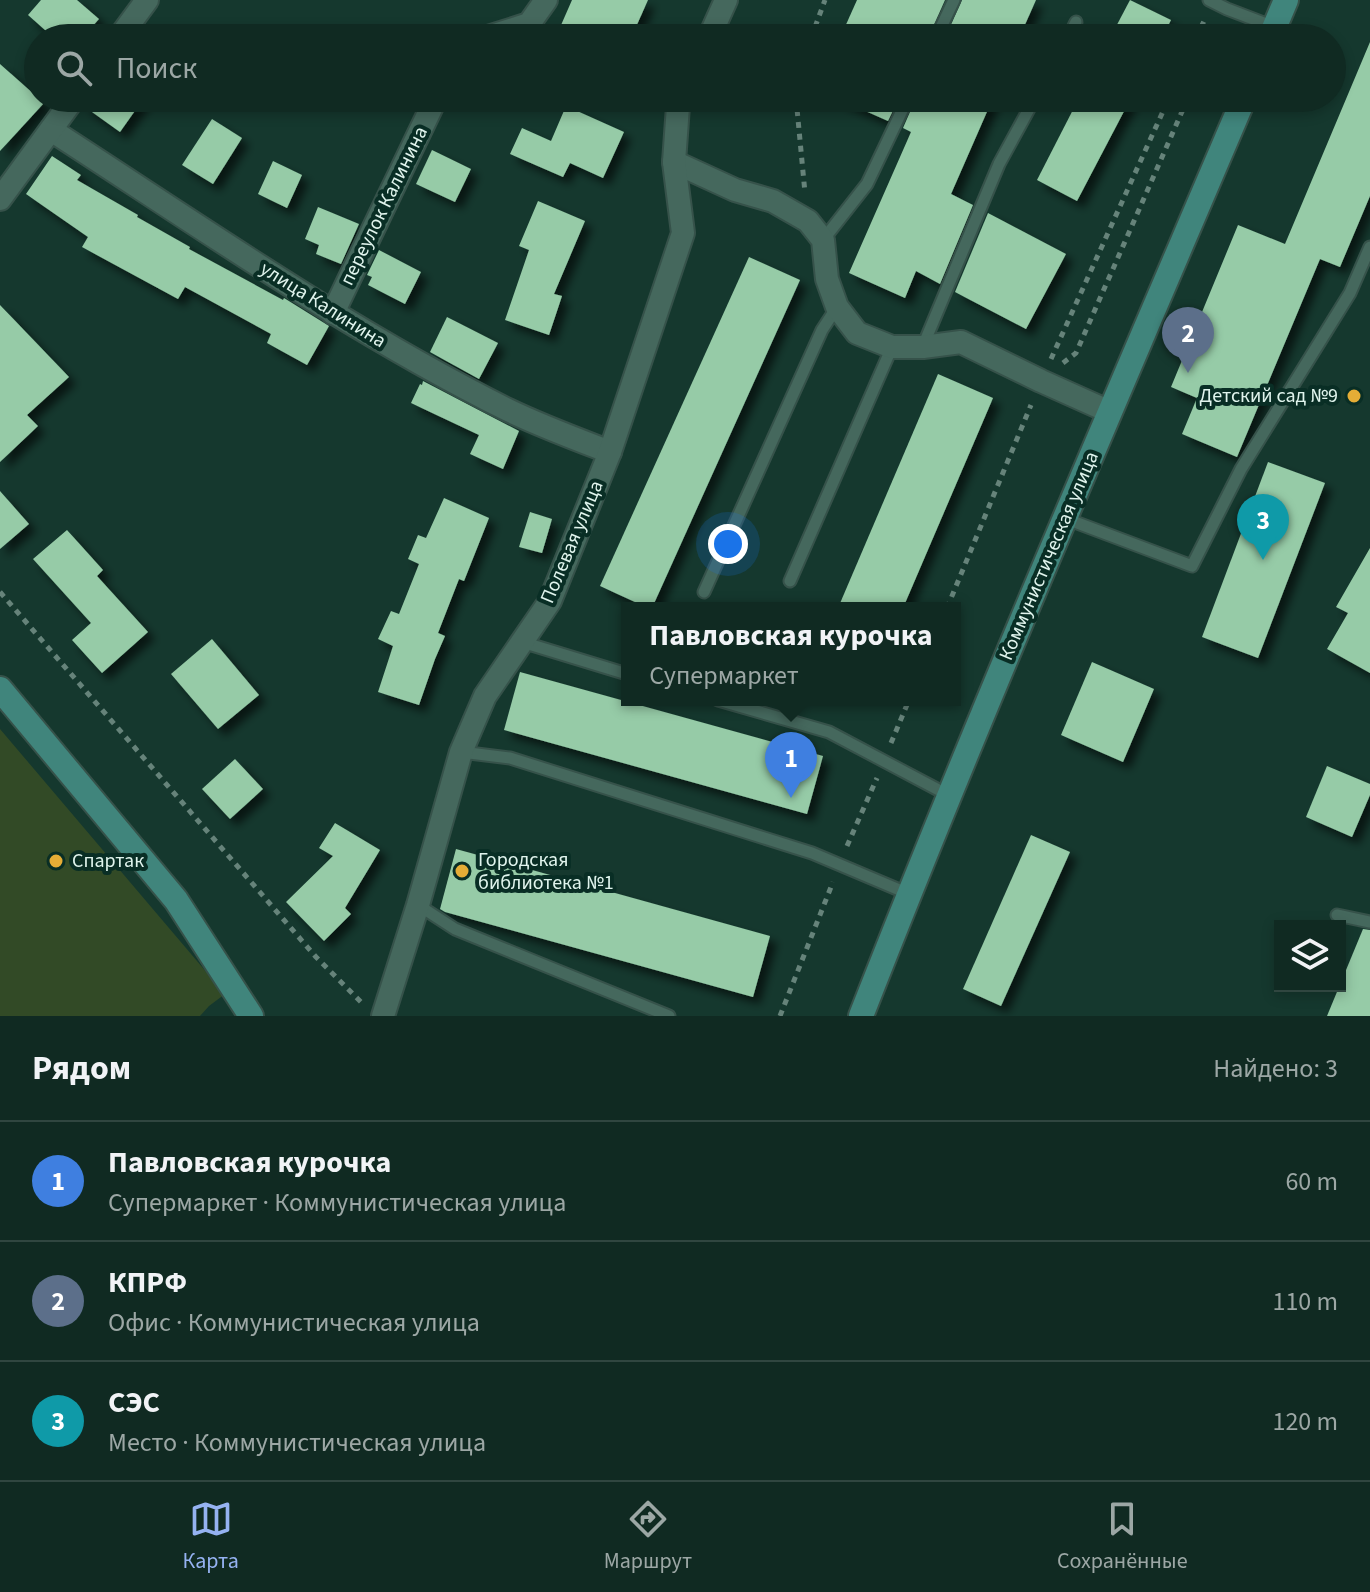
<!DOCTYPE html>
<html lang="ru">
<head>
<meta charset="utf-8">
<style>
  :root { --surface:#102a22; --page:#1e362f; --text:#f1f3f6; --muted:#9ca7a5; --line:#304640; --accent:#95b2f1 }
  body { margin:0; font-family:"Source Sans 3",sans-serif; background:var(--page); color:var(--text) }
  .controls { position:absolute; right:24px; bottom:24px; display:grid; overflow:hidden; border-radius:0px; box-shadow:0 4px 12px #0003 }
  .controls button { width:72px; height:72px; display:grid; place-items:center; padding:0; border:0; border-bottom:2px solid var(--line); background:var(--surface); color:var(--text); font:40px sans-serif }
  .you { position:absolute; left:728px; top:544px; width:28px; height:28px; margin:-20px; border:6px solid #fff; border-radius:50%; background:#1a73e8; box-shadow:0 0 0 12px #1a73e833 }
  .badge { display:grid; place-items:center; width:52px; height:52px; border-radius:50%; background:var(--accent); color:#fff; font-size:26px; font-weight:700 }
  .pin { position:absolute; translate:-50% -66px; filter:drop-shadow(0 2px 4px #0008) }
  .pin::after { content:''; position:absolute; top:42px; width:28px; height:24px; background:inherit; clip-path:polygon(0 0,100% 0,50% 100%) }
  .popup { position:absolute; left:621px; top:602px; width:340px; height:104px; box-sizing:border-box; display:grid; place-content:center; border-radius:0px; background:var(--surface); filter:drop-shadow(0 2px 6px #0005); font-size:26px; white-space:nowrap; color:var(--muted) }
  .popup b { font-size:30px; color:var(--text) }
  .popup::after { content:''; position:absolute; left:50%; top:100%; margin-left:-16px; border:16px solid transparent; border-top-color:var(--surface) }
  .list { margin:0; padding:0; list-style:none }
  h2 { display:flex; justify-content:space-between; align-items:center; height:104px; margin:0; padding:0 32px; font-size:34px }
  h2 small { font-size:26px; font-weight:400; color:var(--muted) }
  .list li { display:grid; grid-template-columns:52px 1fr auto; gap:24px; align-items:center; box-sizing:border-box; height:120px; padding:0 32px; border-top:2px solid var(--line) }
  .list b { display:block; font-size:30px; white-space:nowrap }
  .list p { margin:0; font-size:26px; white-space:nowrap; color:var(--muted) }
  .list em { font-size:26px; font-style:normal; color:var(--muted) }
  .icon { flex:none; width:44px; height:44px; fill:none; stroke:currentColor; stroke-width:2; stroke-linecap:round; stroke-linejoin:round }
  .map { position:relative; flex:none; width:1370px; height:1016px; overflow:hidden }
  .search { position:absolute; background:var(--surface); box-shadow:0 4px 12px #0003; left:24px; right:24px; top:24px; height:88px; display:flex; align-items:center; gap:20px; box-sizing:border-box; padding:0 28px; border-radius:44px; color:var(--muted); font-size:30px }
  .sheet { height:464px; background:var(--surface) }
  nav { display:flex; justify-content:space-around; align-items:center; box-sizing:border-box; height:112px; border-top:2px solid var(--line); background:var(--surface); font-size:22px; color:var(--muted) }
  nav a { display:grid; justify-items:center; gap:4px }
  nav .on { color:var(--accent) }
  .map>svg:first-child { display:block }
  .green { fill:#324a26 }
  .building { fill:#96cba7; filter:url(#shadow) }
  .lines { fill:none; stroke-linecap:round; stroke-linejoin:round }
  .lane-casing { stroke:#36524a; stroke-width:15 }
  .street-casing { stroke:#36524a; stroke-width:26 }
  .secondary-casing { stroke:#36524a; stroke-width:28 }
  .path { stroke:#66837a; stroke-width:5; stroke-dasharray:6 6; stroke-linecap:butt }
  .lane { stroke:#45685d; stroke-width:11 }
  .street { stroke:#45685d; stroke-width:22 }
  .secondary { stroke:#40857c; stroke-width:24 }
  .poi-dot { fill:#e5ad36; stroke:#092e25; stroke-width:3 }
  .labels { text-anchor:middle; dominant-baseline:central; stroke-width:8; stroke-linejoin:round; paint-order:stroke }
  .street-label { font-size:20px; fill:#e0f4ed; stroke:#092e25 }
  .poi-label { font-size:20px; fill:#e0f4ed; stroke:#092e25; text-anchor:start }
</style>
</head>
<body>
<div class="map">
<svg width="1370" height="1016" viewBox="0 0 1370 1016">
  <defs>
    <filter id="shadow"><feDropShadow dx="7" dy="7" stdDeviation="4" flood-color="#0009"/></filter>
  </defs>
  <rect width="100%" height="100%" fill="#15382e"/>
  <polygon class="green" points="0,729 225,994 209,1006 200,1016 0,1016"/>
  <g class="building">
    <polygon points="41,0 77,0 99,19 82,38 54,38 28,15"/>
    <polygon points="572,0 648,0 631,38 572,38 558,32"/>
    <polygon points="857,0 945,0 928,38 840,38"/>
    <polygon points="962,0 1036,0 1019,38 945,38"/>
    <polygon points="1130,0 1171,20 1162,38 1110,38"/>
    <polygon points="1370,42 1370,196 1340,267 1320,259 1237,457 1182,434 1197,398 1171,387 1238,225 1285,244"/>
    <polygon points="0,64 44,103 0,151"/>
    <polygon points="88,98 144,98 120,132 85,107"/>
    <polygon points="836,98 899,98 888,121"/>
    <polygon points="916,98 993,98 951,194 973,205 940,284 916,271 905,298 849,273 911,132 903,128"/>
    <polygon points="1079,98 1131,98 1077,201 1037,180"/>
    <polygon points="566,106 624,132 603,178 570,163 563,177 510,154 522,128 551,141"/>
    <polygon points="212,119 242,138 213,184 182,165"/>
    <polygon points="432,150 471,169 455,202 416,184"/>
    <polygon points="52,156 81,175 77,180 138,215 137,217 190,247 189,249 283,300 284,298 329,326 307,365 267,343 271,334 185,287 178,299 82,247 88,237 26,194"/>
    <polygon points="273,161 302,175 287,208 258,194"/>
    <polygon points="538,201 585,221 554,294 562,296 549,335 505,320 529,250 519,246"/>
    <polygon points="318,207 359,224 341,264 316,254 319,245 305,239"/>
    <polygon points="988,213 1066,254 1026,329 955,292"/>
    <polygon points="379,250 421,272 405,304 368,285 372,277 367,275"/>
    <polygon points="749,257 800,280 652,608 648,608 600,586"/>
    <polygon points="0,305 69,377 27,415 38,426 0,462"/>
    <polygon points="447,317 498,343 479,379 430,352"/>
    <polygon points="938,374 993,398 903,608 838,608"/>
    <polygon points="423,381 519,431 503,469 470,454 479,435 411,403 420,384 422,385"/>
    <polygon points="1268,462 1325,483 1258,658 1202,637"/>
    <polygon points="0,491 29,524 0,549"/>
    <polygon points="444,498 489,518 464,581 459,579 438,633 445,636 435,659 419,705 378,692 393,646 378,639 391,611 399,614 419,564 408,559 418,535 426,538"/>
    <polygon points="530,512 552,519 542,553 519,547"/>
    <polygon points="67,530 103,570 97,576 148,632 102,673 72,640 91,623 33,559"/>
    <polygon points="1370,548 1370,673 1327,649 1348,613 1336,607"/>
    <polygon points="212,639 259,695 218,729 171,674"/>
    <polygon points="1092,662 1154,689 1123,762 1061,735"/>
    <polygon points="520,672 823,756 807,814 504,730"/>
    <polygon points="235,759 263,789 230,819 202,789"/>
    <polygon points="1327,766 1370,784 1370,795 1352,837 1306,817"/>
    <polygon points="335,823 380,850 345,908 351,914 324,941 286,902 333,856 319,848"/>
    <polygon points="1031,835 1070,852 1001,1006 963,989"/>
    <polygon points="456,849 770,936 753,997 445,912 440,909"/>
    <polygon points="1363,929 1370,930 1370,1016 1327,1016"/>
  </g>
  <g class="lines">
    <defs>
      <g id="lane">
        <polyline points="1209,0 1227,9 1274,27"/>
        <polyline points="936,38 954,0"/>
        <polyline points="1068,38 1076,22"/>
        <polyline points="823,240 867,184 908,98"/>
        <polyline points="923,346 999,164 1035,98"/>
        <polyline points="1064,518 1192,566 1241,469 1350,293 1370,247"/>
        <polyline points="790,581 892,347"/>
        <polyline points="704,592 822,330 837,307"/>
        <polyline points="522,642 627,674"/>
        <polyline points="718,700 829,732 950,796"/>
        <polyline points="461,752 510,758 812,853 909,894"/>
        <polyline points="418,905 455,929 669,1016"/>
        <polyline points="1337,915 1370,922"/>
      </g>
      <g id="street">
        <polyline points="119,38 147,0"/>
        <polyline points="485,38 529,24 546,0"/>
        <polyline points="709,38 726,0"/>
        <path d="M51 130C201 227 348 330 508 410 541 426 576 439 610 452"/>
        <polyline points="674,162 735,190 773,201 808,221 823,240 827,279 837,307 857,333 892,347 923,347 961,342 1041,381 1110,412"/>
        <polyline points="0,199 74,98"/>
        <polyline points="333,313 436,98"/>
        <polyline points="383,1016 418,905 461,752 485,696 550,601 610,452 683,233 674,162 678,106 682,98"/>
      </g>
      <g id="secondary">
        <polyline points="1270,38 1286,0"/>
        <polyline points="0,689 176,900 251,1016"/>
        <path d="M861 1016C982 707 1114 403 1244 98"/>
      </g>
    </defs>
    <use href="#lane" class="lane-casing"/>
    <use href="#street" class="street-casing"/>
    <use href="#secondary" class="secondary-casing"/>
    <g class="path">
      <polyline points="811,38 825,0"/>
      <polyline points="1196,38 1204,21 1207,19"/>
      <polyline points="1214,38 1219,26"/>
      <polyline points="796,98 805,193"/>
      <polyline points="1051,359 1169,98"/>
      <polyline points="1063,363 1076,353 1188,98"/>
      <polyline points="0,592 316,957 363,1004"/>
      <polyline points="947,608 1031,405"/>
      <polyline points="891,743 909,700"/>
      <polyline points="847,846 877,778"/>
      <polyline points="780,1016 833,882"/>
    </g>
    <use href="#lane" class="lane"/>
    <use href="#street" class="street"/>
    <use href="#secondary" class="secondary"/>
  </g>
  <g class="poi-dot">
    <circle cx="1354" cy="396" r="8"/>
    <circle cx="56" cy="861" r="8"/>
    <circle cx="462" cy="871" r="8"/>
  </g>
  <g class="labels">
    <g class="street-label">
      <text transform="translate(384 206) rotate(-64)">переулок Калинина</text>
      <text transform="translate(323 305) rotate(32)">улица Калинина</text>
      <text transform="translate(572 542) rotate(-67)">Полевая улица</text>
      <text transform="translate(1049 556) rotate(-67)">Коммунистическая улица</text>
    </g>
    <g class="poi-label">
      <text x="1338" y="396" text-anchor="end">Детский сад №9</text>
      <text x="478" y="860">Городская<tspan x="478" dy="23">библиотека №1</tspan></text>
      <text x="72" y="861">Спартак</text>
    </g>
  </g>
</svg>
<div class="controls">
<button><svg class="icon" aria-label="layers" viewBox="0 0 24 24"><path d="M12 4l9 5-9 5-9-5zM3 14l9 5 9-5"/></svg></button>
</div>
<div class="you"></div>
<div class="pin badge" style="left:791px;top:798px;background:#3f7fe0">1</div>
<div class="popup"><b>Павловская курочка</b>Супермаркет</div>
<div class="pin badge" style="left:1188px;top:373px;background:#5c6f8a">2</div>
<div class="pin badge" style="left:1263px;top:560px;background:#0f9aa8">3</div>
<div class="search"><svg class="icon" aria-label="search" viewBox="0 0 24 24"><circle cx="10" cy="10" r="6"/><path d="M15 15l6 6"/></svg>Поиск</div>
</div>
<section class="sheet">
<h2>Рядом<small>Найдено: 3</small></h2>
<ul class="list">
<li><span class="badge" style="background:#3f7fe0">1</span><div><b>Павловская курочка</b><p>Супермаркет · Коммунистическая улица</p></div><em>60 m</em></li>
<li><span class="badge" style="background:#5c6f8a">2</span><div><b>КПРФ</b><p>Офис · Коммунистическая улица</p></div><em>110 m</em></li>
<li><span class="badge" style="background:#0f9aa8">3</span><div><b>СЭС</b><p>Место · Коммунистическая улица</p></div><em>120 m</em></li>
</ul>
</section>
<nav>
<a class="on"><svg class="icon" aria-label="map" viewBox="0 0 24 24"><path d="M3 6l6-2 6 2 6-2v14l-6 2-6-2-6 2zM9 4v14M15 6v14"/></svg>Карта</a>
<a><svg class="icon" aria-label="directions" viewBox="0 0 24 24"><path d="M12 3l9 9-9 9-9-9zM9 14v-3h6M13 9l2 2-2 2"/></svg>Маршрут</a>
<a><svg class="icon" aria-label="saved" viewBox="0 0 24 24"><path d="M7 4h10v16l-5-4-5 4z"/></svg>Сохранённые</a>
</nav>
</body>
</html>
